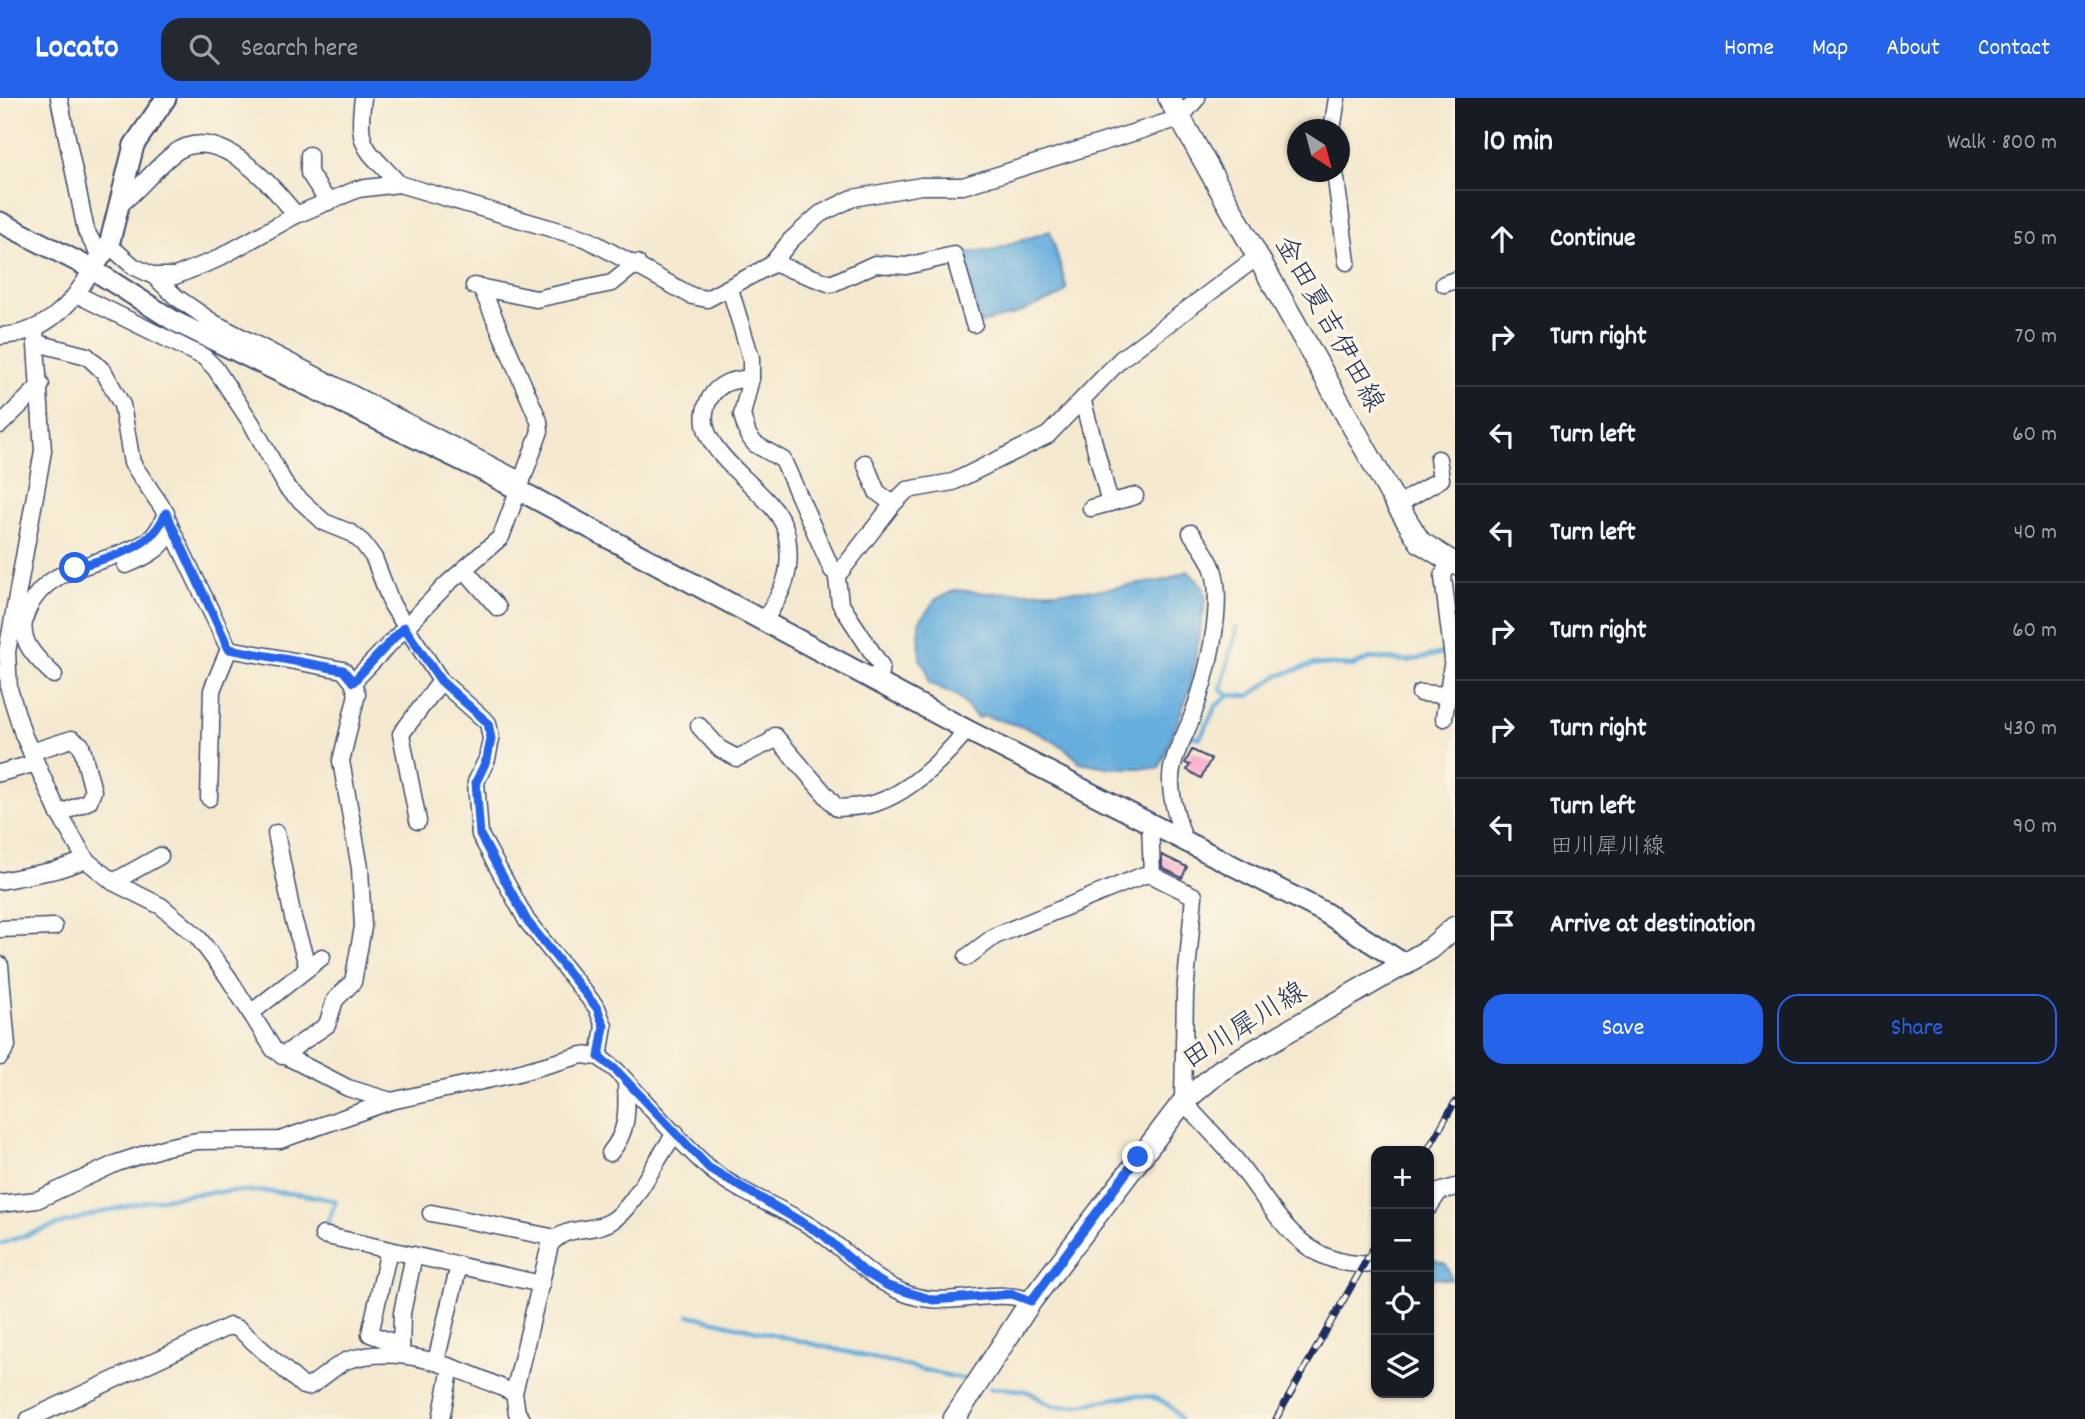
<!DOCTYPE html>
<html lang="en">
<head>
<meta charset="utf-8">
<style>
  :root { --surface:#171b24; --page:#242831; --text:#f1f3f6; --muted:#9ea1a6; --line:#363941; --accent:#2563eb }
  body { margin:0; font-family:Dekko,"Klee One",sans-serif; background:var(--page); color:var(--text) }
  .controls { position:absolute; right:21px; bottom:21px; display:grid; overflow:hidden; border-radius:14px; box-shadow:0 2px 5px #0004 }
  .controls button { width:63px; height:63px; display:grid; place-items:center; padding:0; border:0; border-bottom:2px solid var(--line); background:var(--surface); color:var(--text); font:35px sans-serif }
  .compass { position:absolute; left:1287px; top:21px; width:63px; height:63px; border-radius:50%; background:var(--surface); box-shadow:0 2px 5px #0004; rotate:144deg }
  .stop { position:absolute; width:21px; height:21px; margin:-16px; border:5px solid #2563eb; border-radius:50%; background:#fff }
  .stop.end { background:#2563eb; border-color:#fff; box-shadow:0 2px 7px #0008 }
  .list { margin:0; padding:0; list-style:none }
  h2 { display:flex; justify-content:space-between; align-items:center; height:91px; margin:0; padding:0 28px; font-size:30px }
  h2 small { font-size:23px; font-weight:400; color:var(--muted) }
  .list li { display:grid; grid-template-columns:46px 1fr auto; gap:21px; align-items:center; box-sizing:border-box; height:98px; padding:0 28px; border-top:2px solid var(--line) }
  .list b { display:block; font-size:26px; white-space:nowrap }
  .list p { margin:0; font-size:23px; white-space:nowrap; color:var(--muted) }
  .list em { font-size:23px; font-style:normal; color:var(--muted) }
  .actions { display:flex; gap:14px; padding:21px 28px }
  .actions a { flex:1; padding:16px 0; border:2px solid var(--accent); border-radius:21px; text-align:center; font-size:24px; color:var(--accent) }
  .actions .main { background:var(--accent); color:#fff }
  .icon { flex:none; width:38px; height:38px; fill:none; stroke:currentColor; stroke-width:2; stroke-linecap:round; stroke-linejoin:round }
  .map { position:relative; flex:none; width:1455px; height:1321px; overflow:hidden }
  header { display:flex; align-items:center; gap:42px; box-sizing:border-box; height:98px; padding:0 35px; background:var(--accent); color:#fff }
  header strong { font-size:33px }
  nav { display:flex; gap:38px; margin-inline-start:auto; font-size:24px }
  .search { width:490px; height:63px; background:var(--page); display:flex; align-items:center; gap:18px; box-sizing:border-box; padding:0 24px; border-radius:21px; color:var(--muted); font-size:26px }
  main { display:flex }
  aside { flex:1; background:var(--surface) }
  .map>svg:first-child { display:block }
  .water { fill:#66aedd; stroke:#406e9e; stroke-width:2 }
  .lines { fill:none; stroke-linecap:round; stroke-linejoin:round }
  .stream { stroke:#66aedd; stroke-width:4.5 }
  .building { fill:#f8a6ca }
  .minor-casing { stroke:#3c4b6f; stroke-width:19 }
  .tertiary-casing { stroke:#3c4b6f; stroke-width:23 }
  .secondary-casing { stroke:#3c4b6f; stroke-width:24 }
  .minor { stroke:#fff; stroke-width:16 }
  .tertiary { stroke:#fff; stroke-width:19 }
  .secondary { stroke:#fff; stroke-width:21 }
  .rail-casing { stroke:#1b2f5e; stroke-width:7 }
  .rail { stroke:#fcf5e5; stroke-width:4.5; stroke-dasharray:13; stroke-linecap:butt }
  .route { stroke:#2563eb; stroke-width:9 }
  .labels { text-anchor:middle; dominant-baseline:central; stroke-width:7; stroke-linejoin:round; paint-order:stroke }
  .street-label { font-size:28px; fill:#1b2f5e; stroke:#fcf5e5 }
</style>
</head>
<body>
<header>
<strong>Locato</strong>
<div class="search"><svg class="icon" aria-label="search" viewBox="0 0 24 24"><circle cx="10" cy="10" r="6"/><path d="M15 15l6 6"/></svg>Search here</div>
<nav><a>Home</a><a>Map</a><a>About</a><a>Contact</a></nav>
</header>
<main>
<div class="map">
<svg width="1455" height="1321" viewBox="0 0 1455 1321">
  <rect width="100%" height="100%" fill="#fcf5e5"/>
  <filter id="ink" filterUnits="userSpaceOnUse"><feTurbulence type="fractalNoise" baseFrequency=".0143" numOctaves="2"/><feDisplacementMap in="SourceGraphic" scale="14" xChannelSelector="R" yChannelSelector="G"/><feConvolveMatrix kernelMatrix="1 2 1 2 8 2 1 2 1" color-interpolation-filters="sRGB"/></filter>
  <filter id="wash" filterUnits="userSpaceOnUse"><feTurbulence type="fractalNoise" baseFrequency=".00686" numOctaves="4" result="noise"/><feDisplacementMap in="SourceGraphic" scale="28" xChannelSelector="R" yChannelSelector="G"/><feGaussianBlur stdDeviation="1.57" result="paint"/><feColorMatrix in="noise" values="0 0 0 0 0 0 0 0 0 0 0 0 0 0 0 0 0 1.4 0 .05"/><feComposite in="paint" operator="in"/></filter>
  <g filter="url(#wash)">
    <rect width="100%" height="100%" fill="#f4e9cf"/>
    <g class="water">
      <polygon points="1050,133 1067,191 1062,197 1013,217 981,225 959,155 993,152"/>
      <polygon points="1188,473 1203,488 1206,500 1189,594 1159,670 1112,670 1080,664 1066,651 1033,632 985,618 977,620 958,598 929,585 927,573 920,561 919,524 936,501 956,492 987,495 1099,492 1166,482"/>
      <polygon points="1435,1162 1446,1166 1452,1182 1429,1179 1429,1163"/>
    </g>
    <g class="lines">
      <g class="stream">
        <polyline points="1228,597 1221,591 1237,530"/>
        <polyline points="1176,634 1200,640 1216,608 1229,597 1249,598 1277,578 1315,566 1353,568 1370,560 1408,563 1447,554"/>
        <path d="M0 1146C108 1108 221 1076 336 1103L326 1129"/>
        <polyline points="689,1217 967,1282"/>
        <path d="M990 1290C1002 1291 1017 1290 1028 1294 1037 1297 1043 1305 1052 1307 1092 1316 1153 1273 1180 1321"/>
      </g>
    </g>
    <g id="blocks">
      <g class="building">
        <polygon points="1192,652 1211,661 1201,680 1187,672 1190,667 1185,665"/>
        <polygon points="1162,757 1187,769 1182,780 1162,770"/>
      </g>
    </g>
  </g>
  <g filter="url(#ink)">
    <use href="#blocks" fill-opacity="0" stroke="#3c4b6f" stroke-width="2"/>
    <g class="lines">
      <defs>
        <g id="minor">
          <polyline points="59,0 86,133 100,158"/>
          <path d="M363 0C356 52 366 49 399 86"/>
          <polyline points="1332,32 1337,0"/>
          <polyline points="309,57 309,75 328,104"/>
          <polyline points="1335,74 1347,164"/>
          <path d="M118 108C138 93 153 72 173 56 217 22 272 87 296 117"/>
          <polyline points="109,147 133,168 154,178 175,178 215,162 296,117 358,91 399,86 587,141 692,198 707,201 771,167 791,142 820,116 853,100 921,88 963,88 1180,20 1197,0"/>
          <polyline points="773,165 831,186 875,166 906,168 954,157 974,226"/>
          <polyline points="154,178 176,199 214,225 522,383"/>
          <polyline points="1444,186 1455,182"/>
          <polyline points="474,188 536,201 612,185 637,165"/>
          <polyline points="730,191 751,260 751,280 742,317 748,337 755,346 783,362 832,472 841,473 893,406 907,392 953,384 1048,337 1121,261 1257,159"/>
          <polyline points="78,197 204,259 215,270 252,326 287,390 324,424 351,435 363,445 374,460 392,507 441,583 488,625 491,641 487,661 476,684 480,737 527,823 597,910 604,928 599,959"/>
          <polyline points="35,232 43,353 7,554 9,591 23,636 59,716 86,762 113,784 161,808 197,838 228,879 274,952 348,990 391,1003"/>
          <path d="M0 238C44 236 72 208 92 171"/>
          <path d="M37 245 87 258 104 274 122 307 132 365 166 415C161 427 156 438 144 445 104 469 48 464 27 513 15 541 35 559 54 577"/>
          <path d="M751 280C734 282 720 283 710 300 680 353 781 392 787 438 793 477 783 492 764 523"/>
          <polyline points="1083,304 1110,405"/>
          <polyline points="0,327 41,287"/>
          <polyline points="865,365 877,394 893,406"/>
          <polyline points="1397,407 1441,381 1438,361"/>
          <polyline points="1091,410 1135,398"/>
          <polyline points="170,428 229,551 343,572 353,584 357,596 341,663 360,770 363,829 353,884 335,902 327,927 282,958"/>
          <path d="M126 467C144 460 173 447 169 424"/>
          <polyline points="465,472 498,510"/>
          <polyline points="836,472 840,505 881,568 878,584"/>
          <polyline points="353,584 447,486 501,439 540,333 539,323 481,189"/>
          <polyline points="1420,595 1447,597"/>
          <polyline points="1444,620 1453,561 1443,479 1448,463"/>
          <path d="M699 628 720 651 737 660 770 644 775 638 837 710C849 709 865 709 876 705 912 693 944 660 967 632"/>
          <polyline points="31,654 72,641 81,647 93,693 89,703 59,716"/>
          <polyline points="0,675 36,665"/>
          <polyline points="209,700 212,592 229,551"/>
          <polyline points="418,723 401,636 441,583"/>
          <path d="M1150 725 1152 777 1194 798 1185 895 1183 1004C1200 1022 1218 1040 1234 1060 1276 1111 1298 1172 1376 1166"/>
          <polyline points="276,735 293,820 308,870"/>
          <path d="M1184 742C1178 723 1170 700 1171 679 1172 657 1185 639 1192 619 1206 582 1225 509 1213 471 1208 457 1199 446 1191 435"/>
          <polyline points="0,783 56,772 86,762"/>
          <polyline points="113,784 160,758"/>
          <polyline points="0,831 54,829"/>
          <polyline points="967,859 995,838 1144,777 1152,777"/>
          <polyline points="0,867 7,948 0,959"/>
          <polyline points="251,915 322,859"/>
          <path d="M610 1055C629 1032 627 1012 626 983"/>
          <path d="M0 1106 37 1102 117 1065 166 1049 197 1043 280 1042 391 1003 514 976 582 957 599 959 616 972C646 1004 675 1040 708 1069 740 1097 784 1109 819 1134 851 1156 872 1184 910 1197 953 1211 991 1188 1031 1203"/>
          <polyline points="1429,1109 1439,1094 1455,1089"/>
          <polyline points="431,1115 556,1140"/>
          <polyline points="323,1137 541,1186"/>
          <polyline points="389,1152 370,1236 401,1247"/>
          <polyline points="401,1255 402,1215 414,1157"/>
          <polyline points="436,1263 459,1167"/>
          <path d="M29 1321 230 1228 239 1231 303 1288 308 1289C321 1282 335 1267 348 1262 405 1244 463 1273 514 1295"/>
          <polyline points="441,1321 451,1269"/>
          <path d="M522 1321 517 1315 514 1295 550 1147C566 1126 591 1135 610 1124 635 1110 656 1059 676 1035"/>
        </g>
        <g id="tertiary">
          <polyline points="0,124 92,171 174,223 485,374 967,632 1324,814 1406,867"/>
          <polyline points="92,171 109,147 134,47 166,0"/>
        </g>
        <g id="secondary">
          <polyline points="1169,0 1390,395 1420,444 1455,466"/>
          <polyline points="954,1321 1031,1203 1183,1004 1221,972 1430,851 1455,829"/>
        </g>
      </defs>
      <use href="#minor" class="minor-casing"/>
      <use href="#tertiary" class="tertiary-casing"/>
      <use href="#secondary" class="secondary-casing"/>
      <use href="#minor" class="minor"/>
      <use href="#tertiary" class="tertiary"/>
      <use href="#secondary" class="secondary"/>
      <defs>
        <g id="rail">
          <polyline points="1427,1053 1455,1004"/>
          <polyline points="1276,1321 1376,1145"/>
        </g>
      </defs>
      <use href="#rail" class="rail-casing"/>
      <use href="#rail" class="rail"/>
    </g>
  </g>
  <g class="lines" filter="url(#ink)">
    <path class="route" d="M75 470C110 458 151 453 166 415L229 551 343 572 353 584 404 529 441 583 488 625 491 641 487 661 476 684 480 737 527 823 597 910 604 928 599 959 616 972 709 1070 822 1136 866 1175 888 1188 933 1202 1012 1196 1031 1203 1138 1059"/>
  </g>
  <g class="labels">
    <g class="street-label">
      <text transform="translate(1327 227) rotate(61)">金田夏吉伊田線</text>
      <text transform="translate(1246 930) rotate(-32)">田川犀川線</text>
    </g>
  </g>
</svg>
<div class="controls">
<button>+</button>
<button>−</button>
<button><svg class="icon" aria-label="locate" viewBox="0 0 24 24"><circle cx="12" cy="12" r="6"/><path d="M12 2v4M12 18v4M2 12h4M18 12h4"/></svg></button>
<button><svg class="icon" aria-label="layers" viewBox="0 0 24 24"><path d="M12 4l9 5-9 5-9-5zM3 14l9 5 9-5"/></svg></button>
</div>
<svg class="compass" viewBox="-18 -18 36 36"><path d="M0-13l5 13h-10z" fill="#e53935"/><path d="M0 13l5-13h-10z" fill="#9ea1a6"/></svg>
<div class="stop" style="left:75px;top:470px"></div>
<div class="stop end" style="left:1138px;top:1059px"></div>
</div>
<aside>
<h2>10 min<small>Walk · 800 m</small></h2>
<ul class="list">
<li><svg class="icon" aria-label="ahead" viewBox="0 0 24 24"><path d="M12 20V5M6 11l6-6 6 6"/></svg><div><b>Continue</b></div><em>50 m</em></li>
<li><svg class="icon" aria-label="right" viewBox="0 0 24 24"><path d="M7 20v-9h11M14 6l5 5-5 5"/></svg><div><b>Turn right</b></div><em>70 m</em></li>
<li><svg class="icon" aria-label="left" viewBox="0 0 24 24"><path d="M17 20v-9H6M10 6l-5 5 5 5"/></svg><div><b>Turn left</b></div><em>60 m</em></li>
<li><svg class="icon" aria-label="left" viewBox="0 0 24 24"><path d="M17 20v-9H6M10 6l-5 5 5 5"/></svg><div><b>Turn left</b></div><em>40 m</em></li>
<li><svg class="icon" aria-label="right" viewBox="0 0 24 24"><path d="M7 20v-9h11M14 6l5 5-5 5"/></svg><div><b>Turn right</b></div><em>60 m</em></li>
<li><svg class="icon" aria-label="right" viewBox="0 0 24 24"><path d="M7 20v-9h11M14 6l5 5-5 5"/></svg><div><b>Turn right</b></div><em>430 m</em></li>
<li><svg class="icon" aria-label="left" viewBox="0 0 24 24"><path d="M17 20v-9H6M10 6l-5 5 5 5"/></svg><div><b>Turn left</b><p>田川犀川線</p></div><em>90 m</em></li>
<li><svg class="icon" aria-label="arrive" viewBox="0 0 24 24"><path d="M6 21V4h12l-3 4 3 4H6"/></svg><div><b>Arrive at destination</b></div></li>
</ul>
<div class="actions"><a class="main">Save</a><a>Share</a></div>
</aside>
</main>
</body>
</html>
